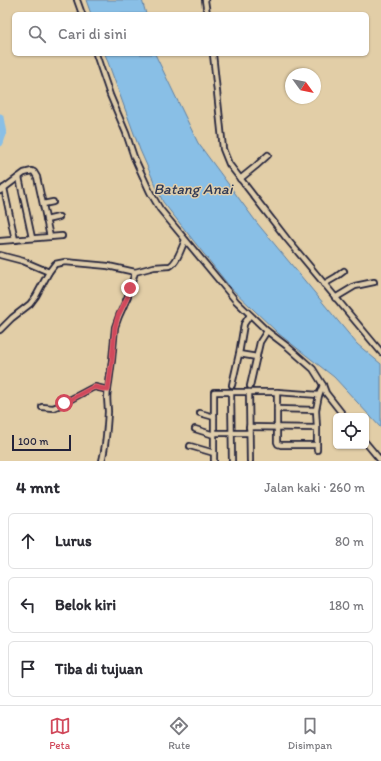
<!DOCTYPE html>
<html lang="id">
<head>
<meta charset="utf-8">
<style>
  :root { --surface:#fff; --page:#f2f2f3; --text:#2b2b33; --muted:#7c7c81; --line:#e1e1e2; --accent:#d1495b }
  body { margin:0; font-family:Itim,sans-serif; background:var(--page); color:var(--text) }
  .controls { position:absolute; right:12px; bottom:12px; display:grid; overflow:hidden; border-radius:6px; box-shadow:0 1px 3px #0004 }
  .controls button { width:36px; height:36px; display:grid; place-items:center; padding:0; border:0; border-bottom:1px solid var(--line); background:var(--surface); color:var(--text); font:20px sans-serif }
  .compass { position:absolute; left:285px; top:68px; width:36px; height:36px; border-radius:50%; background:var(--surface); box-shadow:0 1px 3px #0004; rotate:123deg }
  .scale { position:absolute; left:12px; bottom:10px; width:59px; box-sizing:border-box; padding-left:4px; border:2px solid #22223b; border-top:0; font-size:11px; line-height:14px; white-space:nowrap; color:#22223b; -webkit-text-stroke:3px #dfcdab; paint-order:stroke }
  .stop { position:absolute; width:12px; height:12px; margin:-9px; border:3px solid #d1495b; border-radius:50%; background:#fff }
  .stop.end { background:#d1495b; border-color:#fff; box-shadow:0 1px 4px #0008 }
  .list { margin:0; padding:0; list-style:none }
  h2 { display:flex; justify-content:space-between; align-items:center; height:52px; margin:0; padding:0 16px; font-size:17px }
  h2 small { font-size:13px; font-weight:400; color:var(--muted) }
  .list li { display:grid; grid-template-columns:26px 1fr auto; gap:12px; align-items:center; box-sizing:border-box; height:56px; margin:0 8px 8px; padding:0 8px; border:1px solid var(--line); border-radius:6px }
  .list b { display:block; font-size:15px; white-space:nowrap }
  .list em { font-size:13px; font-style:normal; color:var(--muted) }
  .icon { flex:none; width:22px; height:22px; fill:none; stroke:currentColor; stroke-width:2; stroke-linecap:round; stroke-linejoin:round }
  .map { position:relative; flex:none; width:381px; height:461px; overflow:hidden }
  .search { position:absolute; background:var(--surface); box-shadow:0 1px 3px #0004; left:12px; right:12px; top:12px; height:44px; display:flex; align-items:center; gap:10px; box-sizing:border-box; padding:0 14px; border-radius:6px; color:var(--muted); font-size:15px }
  .sheet { height:244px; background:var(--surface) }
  nav { display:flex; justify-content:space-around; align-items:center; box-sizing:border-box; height:56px; border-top:1px solid var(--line); background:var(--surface); font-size:11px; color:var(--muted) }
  nav a { display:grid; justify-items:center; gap:2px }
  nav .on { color:var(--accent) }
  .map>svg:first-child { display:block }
  .water { fill:#89bfe6; stroke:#6080a2 }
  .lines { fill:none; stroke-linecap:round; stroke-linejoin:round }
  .river { stroke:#89bfe6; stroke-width:7 }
  .minor-casing { stroke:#22223b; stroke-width:8 }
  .minor { stroke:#dfcdab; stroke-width:4.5 }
  .route { stroke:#d1495b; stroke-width:5 }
  .labels { text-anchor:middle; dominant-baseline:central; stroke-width:3; stroke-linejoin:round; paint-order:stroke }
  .water-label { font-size:15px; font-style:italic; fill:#313a55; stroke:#dfcdab }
</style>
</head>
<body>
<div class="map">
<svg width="381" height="461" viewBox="0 0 381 461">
  <rect width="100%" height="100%" fill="#e2cea7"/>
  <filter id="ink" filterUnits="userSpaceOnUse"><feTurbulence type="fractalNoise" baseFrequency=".025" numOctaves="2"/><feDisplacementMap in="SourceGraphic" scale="8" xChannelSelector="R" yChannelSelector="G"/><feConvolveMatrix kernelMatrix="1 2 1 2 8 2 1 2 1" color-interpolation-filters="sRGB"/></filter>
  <g filter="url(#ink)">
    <g class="water">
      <polygon points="86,0 142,0 146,14 91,14"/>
      <polygon points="105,54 155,54 198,143 257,223 357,344 381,364 381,428 334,377 279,334 230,287 163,202 140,150"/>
    </g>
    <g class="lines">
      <polyline class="river" points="0,117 3,134 0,143"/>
      <defs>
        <g id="minor">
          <polyline points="77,0 82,14"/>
          <polyline points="205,0 207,14"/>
          <polyline points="96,54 110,95 126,133 134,157 150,192 160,209 174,226 236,301 267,331 288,347 313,369 323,385 326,393 344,416"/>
          <polyline points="213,54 223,149 229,164 287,239 381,352"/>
          <polyline points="19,177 32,238"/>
          <polyline points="240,179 256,166 268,155"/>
          <polyline points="4,188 15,240"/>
          <polyline points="0,191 24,173 32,171 34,172 37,177 50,237"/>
          <polyline points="43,204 53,202"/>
          <polyline points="46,220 59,217"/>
          <polyline points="0,241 62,236"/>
          <polyline points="0,255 23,261 49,272"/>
          <polyline points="324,284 336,277 344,271"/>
          <polyline points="335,298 355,286 374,282"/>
          <polyline points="250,315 244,324 239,354 257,357"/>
          <path d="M0 330 12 318 30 304 36 296 49 272 55 264 65 262 108 266 135 272 154 267 170 266C177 263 182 247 185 240"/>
          <polyline points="232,385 239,354"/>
          <polyline points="250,386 260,342 267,331"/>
          <polyline points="108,390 112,360 115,327 119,316 128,296 135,272"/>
          <polyline points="231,392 232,461"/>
          <polyline points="249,392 250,461"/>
          <polyline points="277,392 277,442 278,444 281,445 317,445"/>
          <path d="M42 407 53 408 58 406 92 388 95 387 108 390C106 397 108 405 108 412 107 429 106 445 102 461"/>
          <polyline points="277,409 316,410"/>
          <polyline points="200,413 214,417"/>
          <polyline points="249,427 317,428"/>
          <polyline points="195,429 214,435"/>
          <polyline points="214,433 249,433"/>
          <polyline points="366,443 381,461"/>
          <polyline points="190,446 214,453"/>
          <polyline points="317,450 317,428 316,410 319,395 323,385"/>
          <polyline points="214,461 214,392 277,392 319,395"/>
        </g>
      </defs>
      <use href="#minor" class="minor-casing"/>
      <use href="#minor" class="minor"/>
    </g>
  </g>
  <g class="lines" filter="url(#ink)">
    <polyline class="route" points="64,403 92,388 95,387 108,390 112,360 115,327 118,316 128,296 130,288"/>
  </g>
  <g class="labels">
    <g class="water-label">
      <text x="193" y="189">Batang Anai</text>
    </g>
  </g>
</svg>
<div class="controls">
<button><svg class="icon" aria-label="locate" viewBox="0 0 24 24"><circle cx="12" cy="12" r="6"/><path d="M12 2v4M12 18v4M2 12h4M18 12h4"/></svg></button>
</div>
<svg class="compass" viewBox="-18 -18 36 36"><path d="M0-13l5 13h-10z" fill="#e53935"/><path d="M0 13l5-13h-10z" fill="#7c7c81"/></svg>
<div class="scale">100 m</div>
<div class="stop" style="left:64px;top:403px"></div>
<div class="stop end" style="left:130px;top:288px"></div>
<div class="search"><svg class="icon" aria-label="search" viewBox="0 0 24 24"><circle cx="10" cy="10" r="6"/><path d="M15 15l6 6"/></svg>Cari di sini</div>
</div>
<section class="sheet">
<h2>4 mnt<small>Jalan kaki · 260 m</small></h2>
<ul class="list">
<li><svg class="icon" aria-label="ahead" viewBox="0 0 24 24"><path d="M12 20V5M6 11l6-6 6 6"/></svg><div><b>Lurus</b></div><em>80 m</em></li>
<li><svg class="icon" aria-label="left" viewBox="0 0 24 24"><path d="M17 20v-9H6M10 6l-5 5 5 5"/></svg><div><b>Belok kiri</b></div><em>180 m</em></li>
<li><svg class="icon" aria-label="arrive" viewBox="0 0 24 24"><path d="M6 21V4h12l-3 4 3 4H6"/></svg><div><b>Tiba di tujuan</b></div></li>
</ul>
</section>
<nav>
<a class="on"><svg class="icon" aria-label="map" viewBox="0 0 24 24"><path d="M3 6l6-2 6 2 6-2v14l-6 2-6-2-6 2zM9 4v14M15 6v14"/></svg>Peta</a>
<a><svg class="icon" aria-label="directions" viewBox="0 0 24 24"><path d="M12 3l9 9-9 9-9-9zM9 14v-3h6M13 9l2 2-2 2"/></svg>Rute</a>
<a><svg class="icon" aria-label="saved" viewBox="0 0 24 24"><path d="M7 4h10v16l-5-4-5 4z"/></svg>Disimpan</a>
</nav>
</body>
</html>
